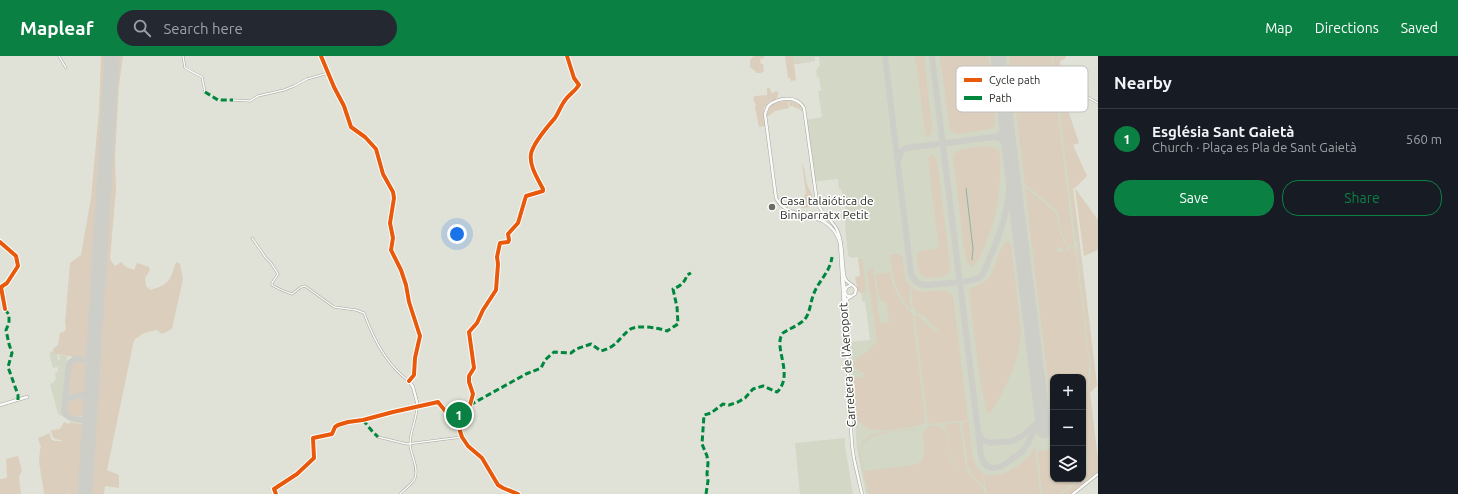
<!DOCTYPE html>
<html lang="en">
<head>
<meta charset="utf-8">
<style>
  :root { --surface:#171b24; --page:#242831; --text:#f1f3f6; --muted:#9ea1a6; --line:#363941; --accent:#0b8043 }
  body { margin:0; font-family:Ubuntu,sans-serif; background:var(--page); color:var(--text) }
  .controls { position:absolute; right:12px; bottom:12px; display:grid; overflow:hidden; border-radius:8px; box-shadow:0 1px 3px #0004 }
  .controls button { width:36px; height:36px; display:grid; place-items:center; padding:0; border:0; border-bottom:1px solid var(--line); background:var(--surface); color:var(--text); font:20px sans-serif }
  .you { position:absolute; left:457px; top:178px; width:14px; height:14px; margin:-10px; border:3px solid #fff; border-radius:50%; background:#1a73e8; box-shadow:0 0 0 6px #1a73e833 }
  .badge { display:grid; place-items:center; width:26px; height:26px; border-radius:50%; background:var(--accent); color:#fff; font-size:13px; font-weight:700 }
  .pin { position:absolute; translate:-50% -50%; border:2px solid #fff; box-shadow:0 1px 4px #0006 }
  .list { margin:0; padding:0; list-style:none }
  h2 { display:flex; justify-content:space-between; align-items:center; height:52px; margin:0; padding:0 16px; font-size:17px }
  h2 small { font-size:13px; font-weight:400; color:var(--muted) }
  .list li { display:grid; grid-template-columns:26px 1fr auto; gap:12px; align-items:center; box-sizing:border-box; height:60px; padding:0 16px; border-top:1px solid var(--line) }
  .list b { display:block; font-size:15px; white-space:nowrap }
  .list p { margin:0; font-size:13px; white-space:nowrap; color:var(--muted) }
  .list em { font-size:13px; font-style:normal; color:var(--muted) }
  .actions { display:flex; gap:8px; padding:12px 16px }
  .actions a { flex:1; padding:9px 0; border:1px solid var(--accent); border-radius:16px; text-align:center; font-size:14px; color:var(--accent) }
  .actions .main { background:var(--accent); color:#fff }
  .icon { flex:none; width:22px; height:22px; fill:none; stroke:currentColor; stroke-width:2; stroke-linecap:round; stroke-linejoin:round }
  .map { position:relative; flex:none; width:1098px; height:438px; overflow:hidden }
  header { display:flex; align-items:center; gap:24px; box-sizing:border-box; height:56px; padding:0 20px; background:var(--accent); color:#fff }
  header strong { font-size:19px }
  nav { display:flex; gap:22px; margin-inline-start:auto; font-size:14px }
  .search { width:280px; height:36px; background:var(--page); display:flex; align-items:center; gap:10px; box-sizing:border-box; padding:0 14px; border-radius:22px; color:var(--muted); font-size:15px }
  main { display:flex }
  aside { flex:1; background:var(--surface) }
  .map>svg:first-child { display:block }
  .built { fill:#d3d7c5; fill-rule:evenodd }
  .green { fill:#dbcebc }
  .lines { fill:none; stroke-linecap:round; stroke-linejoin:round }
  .stream { stroke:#8db4a3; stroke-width:1 }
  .taxiway { stroke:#cecec8; stroke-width:6 }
  .runway { stroke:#cecec8; stroke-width:15 }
  .street-casing { stroke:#a3a49d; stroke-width:2.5 }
  .secondary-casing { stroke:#a3a49d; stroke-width:3.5 }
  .street { stroke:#fafbf9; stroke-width:1.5 }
  .secondary { stroke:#fafbf9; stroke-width:2.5 }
  .quiet { stroke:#00873e; stroke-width:3; stroke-dasharray:6 3; stroke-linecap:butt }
  .cycleway-casing { stroke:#fff; stroke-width:6 }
  .cycleway { stroke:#e8590c; stroke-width:4 }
  .poi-dot { fill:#6b6d65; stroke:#fff; stroke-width:1.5 }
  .labels { text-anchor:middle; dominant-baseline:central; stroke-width:3; stroke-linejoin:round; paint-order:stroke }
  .poi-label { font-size:12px; fill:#2c2e27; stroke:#fff; text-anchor:start }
  .street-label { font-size:12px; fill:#2c2e27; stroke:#fff }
  .key { fill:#fff; stroke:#c0c0be; stroke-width:1 }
  .key-label { font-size:11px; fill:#2c2e27 }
</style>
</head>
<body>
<header>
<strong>Mapleaf</strong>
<div class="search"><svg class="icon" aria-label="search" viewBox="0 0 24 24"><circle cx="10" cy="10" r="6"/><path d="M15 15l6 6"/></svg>Search here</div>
<nav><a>Map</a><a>Directions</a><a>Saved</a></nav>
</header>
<main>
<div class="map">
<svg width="1098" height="438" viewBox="0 0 1098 438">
  <rect width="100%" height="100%" fill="#e0e2d8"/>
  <g class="built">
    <path d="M793 0H1062L1057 5 1097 329 1090 337 1098 404V415L1069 438H866L857 394 850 286 870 284 865 245H862L858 201 851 202 848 199 844 159 846 158 844 145 841 133H839L838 123 812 126 805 64 822 61 818 35H821L819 21H817L816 15H817V12L820 10 819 1H815V5L794 8ZM1053 321H1083V423H1053Z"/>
    <polygon points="54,295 54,298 57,298 58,304 60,304 59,299 67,300 63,358 65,359 65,362 58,358 50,328 53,327 56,323 55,317 58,316 58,311 53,312 50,301 50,296"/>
    <polygon points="845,382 845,390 853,438 800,438 795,387"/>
  </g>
  <g class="green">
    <polygon points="101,0 108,0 90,298 88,302 85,303 57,298 54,299 53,293 58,289 60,276 62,277 66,273 65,267 70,207 81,199 91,142 99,54"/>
    <path d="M116 0H123L119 29 115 100 116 134 110 203 115 210 121 206 126 211 134 214 137 207 149 211 150 214 145 222 146 230 150 234C160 231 168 229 172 218 174 213 173 210 177 206L180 208 183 223 172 273 162 278 157 274 144 277 134 284 107 414 119 419V432L105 430 104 438H89Z"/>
    <polygon points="754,0 764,0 764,2 760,3 761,8 763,8 764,15 761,17 757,17 750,11 750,4"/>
    <polygon points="785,0 793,0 794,7 815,6 794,8 796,24 791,25 790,22 788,22"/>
    <polygon points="915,0 924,0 932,73 931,78 927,81 925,75"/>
    <polygon points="940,0 988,0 995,64 994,70 991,73 957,78 950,74"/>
    <polygon points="1009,0 1051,0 1074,190 1069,190 1062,178 1060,163 1056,154 1025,128"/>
    <polygon points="1053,0 1067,0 1065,0 1066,2 1060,5 1065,45 1079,87 1073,89 1087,120 1075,132 1098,164 1098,194 1084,200 1075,132 1073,132 1097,329 1090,337 1098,404 1098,416 1071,438 1063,438 1080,423 1083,423 1083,420 1087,412 1088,404 1083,361 1083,344 1089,331 1091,313 1077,192 1078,190 1078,186 1076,185"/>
    <polygon points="767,32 770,32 771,36 773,37 776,35 778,36 778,40 776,43 768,47 764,52 764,58 765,70 759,71 755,51 756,50 753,42 755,40 767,39"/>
    <path d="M784 45C794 45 800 46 803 56L798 52 793 51V49L790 51 789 46H788L789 52 775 55 767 61C767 49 774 47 784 45Z"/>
    <path d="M990 90 997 93C1002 99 1000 109 1000 116 1000 142 995 168 983 193 981 199 977 209 971 210L967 207 964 192 953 100C957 91 981 91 990 90Z"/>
    <path d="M930 98 935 101 937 106 935 107H937L938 112 950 210C950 211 949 215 949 216 945 222 929 223 924 221 917 217 916 203 918 197L920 195 939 192 928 103Z"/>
    <path d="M802 107C805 112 805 121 807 128 810 138 823 151 802 152L800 150 806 149 803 142H805L804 139 806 138Z"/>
    <polygon points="1025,131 1055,156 1059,166 1060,178 1068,191 1066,194 1063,194 1061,191 1058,192 1055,196 1067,195 1072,191 1075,193 1089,305 1088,327 1083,341 1083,321 1053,321 1053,366"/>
    <path d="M1006 186 1010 187 1011 189 1021 276C1020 304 1006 331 992 355L988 357 986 354 979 316 969 235C974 228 985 229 990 221 996 210 998 195 1006 186Z"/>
    <path d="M897 198 902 201C904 209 903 219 907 226 919 247 943 226 953 240L968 364 930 368 928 366 915 260H919C924 268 934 273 942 278V277L929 266 925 260C911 258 913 244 911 233H909L911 253C895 238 893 220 890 199Z"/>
    <path d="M858 203H862L866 234C864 236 861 238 858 236L855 221 861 220Z"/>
    <path d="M875 210 876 218 890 216C893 234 899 245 912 257L925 363 924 367 921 369C902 372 866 383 856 361L854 321 863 322 864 316H859V314L856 313 854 308 856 303 868 295 877 285 867 215 873 211 880 267 889 266 887 250 882 246 887 250 888 248 881 244 878 237Z"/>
    <polygon points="76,306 85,307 89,310 87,334 85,336 73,340 70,339 68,336 70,310 72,307"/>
    <polygon points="81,341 87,345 86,358 80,361 69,359 66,356 68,346"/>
    <path d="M64 366 69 368 70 366 81 368 82 366 85 370 81 438H68L67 436V438H43L44 437 39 406 40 393 41 392 38 382 50 377 51 383 54 385H63C55 382 53 385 51 374L60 373Z"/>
    <path d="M962 366H969C970 378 970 394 974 405 984 433 1013 415 1027 402 1031 399 1033 394 1035 390L1040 438H987L984 419H983L984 431 973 420 968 410Z"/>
    <path d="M958 367 960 368 965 405 968 415C964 413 960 412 956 409 946 400 952 382 944 371L946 368Z"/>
    <path d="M934 369C953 371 945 394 952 406 955 412 962 412 967 416 971 419 984 433 985 438H869L859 398 863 385 869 380 878 377 918 372V373C903 375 865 375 861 393 860 399 863 409 864 415L915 409C938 400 910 373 934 369Z"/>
    <polygon points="1053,393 1053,423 1078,423 1060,438 1042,438 1038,395"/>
    <polygon points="18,400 22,415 19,421 21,438 0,438 0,423 7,422 6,403"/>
  </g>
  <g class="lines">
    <polyline class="stream" points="966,132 973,193 972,204"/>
    <g class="taxiway">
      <path d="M885 0 911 218C914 226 919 229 927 229 937 228 972 226 979 222 985 218 987 207 990 201 1006 165 1011 141 1010 102"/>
      <path d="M932 0 981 399C986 419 1001 412 1012 403 1016 400 1021 398 1024 393 1030 385 1040 364 1041 354"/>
      <path d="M1006 65C1005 74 1002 79 994 81 1003 82 1007 87 1010 96"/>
      <polyline points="898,103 901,96 906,92 994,81"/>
      <polyline points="65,343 91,337"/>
      <path d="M89 365C81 364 68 364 64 356L69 307 75 303 93 305"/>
      <polyline points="979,378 982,383 989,387 1013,385 1022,380 1034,370"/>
    </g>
    <g class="runway">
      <polyline points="998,0 1044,375"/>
      <polyline points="85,438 112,0"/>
    </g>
    <defs>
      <g id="street">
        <polyline points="59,0 66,12"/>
        <polyline points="183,0 185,12 202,21 205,36"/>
        <polyline points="1087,40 1089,42 1098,47"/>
        <polyline points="233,44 250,45 258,40 284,34 294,30 307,23 328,17"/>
        <path d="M252 182 266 202 271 207 278 218 272 227V229C278 233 286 236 292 238L301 231 305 230 334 251 356 254 364 257C373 282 386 309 409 325"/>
        <polyline points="0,186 16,200 18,210 7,227 1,231 5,253"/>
        <polyline points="438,346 446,356 456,365"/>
        <polyline points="378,381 407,388 462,381 457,367"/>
        <polyline points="274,433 297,418 314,402 313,382 332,378 335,371 338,369 418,350"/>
        <path d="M400 438C404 433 412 429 415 422 419 411 410 398 410 388 410 375 417 363 417 350"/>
      </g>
      <g id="secondary">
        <polyline points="321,0 334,31 344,50 351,71 365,81 376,93 383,118 393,136 394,142 390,167 393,182 391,194 401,214 406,229 409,246 420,280 415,302 414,319 409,325 413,331 418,350 438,346"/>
        <polyline points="843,223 845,233"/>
        <polyline points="851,241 846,239 845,235 847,231 851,229"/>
        <polyline points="845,246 845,237"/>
        <path d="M848 322 846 248 847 243 855 238 856 233C853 228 848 228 845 223 841 207 844 191 838 176 833 163 822 160 817 146L804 52C797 39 778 41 768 50L765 58 776 142C789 168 828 149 840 187L852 389 854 403 862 438"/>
        <polyline points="0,349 27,341"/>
        <polyline points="456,365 457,366"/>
        <polyline points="462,381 468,390 482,402 498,429 503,432 518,438"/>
        <polyline points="1073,438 1098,418"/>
      </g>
    </defs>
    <use href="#street" class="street-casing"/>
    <use href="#secondary" class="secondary-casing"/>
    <use href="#street" class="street"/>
    <use href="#secondary" class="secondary"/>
    <g class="quiet">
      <polyline points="205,36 218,44 233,44"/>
      <polyline points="5,253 9,259 9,267 6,274 9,288 12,297 8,311 18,339 18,344"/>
      <path d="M470 349 526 318 541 312 545 304 554 296 571 297 576 293 591 288 601 295C618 290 617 284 629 274 636 268 659 272 667 275L678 268 677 251 673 233C681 230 685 226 687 219L691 217"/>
      <polyline points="363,364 372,375 378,381"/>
      <polyline points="457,366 463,362 466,354 472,346"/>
      <path d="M706 438 708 425 707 418 708 407 707 400 702 388 704 359 711 357 723 348 729 349 738 346 745 342 753 333 763 330 777 336C795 319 772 290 783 277 789 273 799 269 804 264 810 258 810 248 813 240 817 226 830 217 832 201"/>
    </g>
    <defs>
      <g id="cycleway">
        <polyline points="321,0 334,31 344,50 351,71 365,81 376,93 383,118 393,136 394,142 390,167 393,182 391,194 401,214 406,229 409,246 420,280 415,302 414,319 409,325"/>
        <polyline points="0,186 16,200 18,210 7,227 1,231 5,253"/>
        <path d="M470 349 473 338 469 326V320L474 312 469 276 477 267 483 254 496 234 498 208 497 201 500 187 508 186 509 184 508 178 518 167 526 140 543 135V133C538 123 529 110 531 98 533 87 548 70 555 62 559 56 561 49 566 43 570 38 575 35 579 29L574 22 567 0"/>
        <polyline points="276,438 274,433 297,418 314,402 313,382 332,378 335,371 338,369 348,366 363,364 393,356 438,346 446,356 457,366 462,381 468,390 482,402 498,429 503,432 518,438"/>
      </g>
    </defs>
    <use href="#cycleway" class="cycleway-casing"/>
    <use href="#cycleway" class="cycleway"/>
  </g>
  <circle class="poi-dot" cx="772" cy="151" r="4"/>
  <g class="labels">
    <g class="poi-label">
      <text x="780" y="144">Casa talaiótica de<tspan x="780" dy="14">Biniparratx Petit</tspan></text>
    </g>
    <g class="street-label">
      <text transform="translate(847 309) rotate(-94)">Carretera de l'Aeroport</text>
    </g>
  </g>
  <rect x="956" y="10" width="132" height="46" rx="6" class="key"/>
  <rect x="964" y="22" width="18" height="4" fill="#e8590c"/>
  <rect x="964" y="40" width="18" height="4" fill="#00873e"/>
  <g class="key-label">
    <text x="989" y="28">Cycle path</text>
    <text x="989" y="46">Path</text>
  </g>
</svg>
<div class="controls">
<button>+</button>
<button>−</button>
<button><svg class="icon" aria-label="layers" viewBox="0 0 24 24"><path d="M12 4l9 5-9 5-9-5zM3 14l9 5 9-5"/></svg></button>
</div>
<div class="you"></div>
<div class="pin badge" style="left:459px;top:359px">1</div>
</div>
<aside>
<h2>Nearby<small></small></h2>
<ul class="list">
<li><span class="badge">1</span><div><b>Església Sant Gaietà</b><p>Church · Plaça es Pla de Sant Gaietà</p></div><em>560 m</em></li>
</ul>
<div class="actions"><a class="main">Save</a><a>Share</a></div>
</aside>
</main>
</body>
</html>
